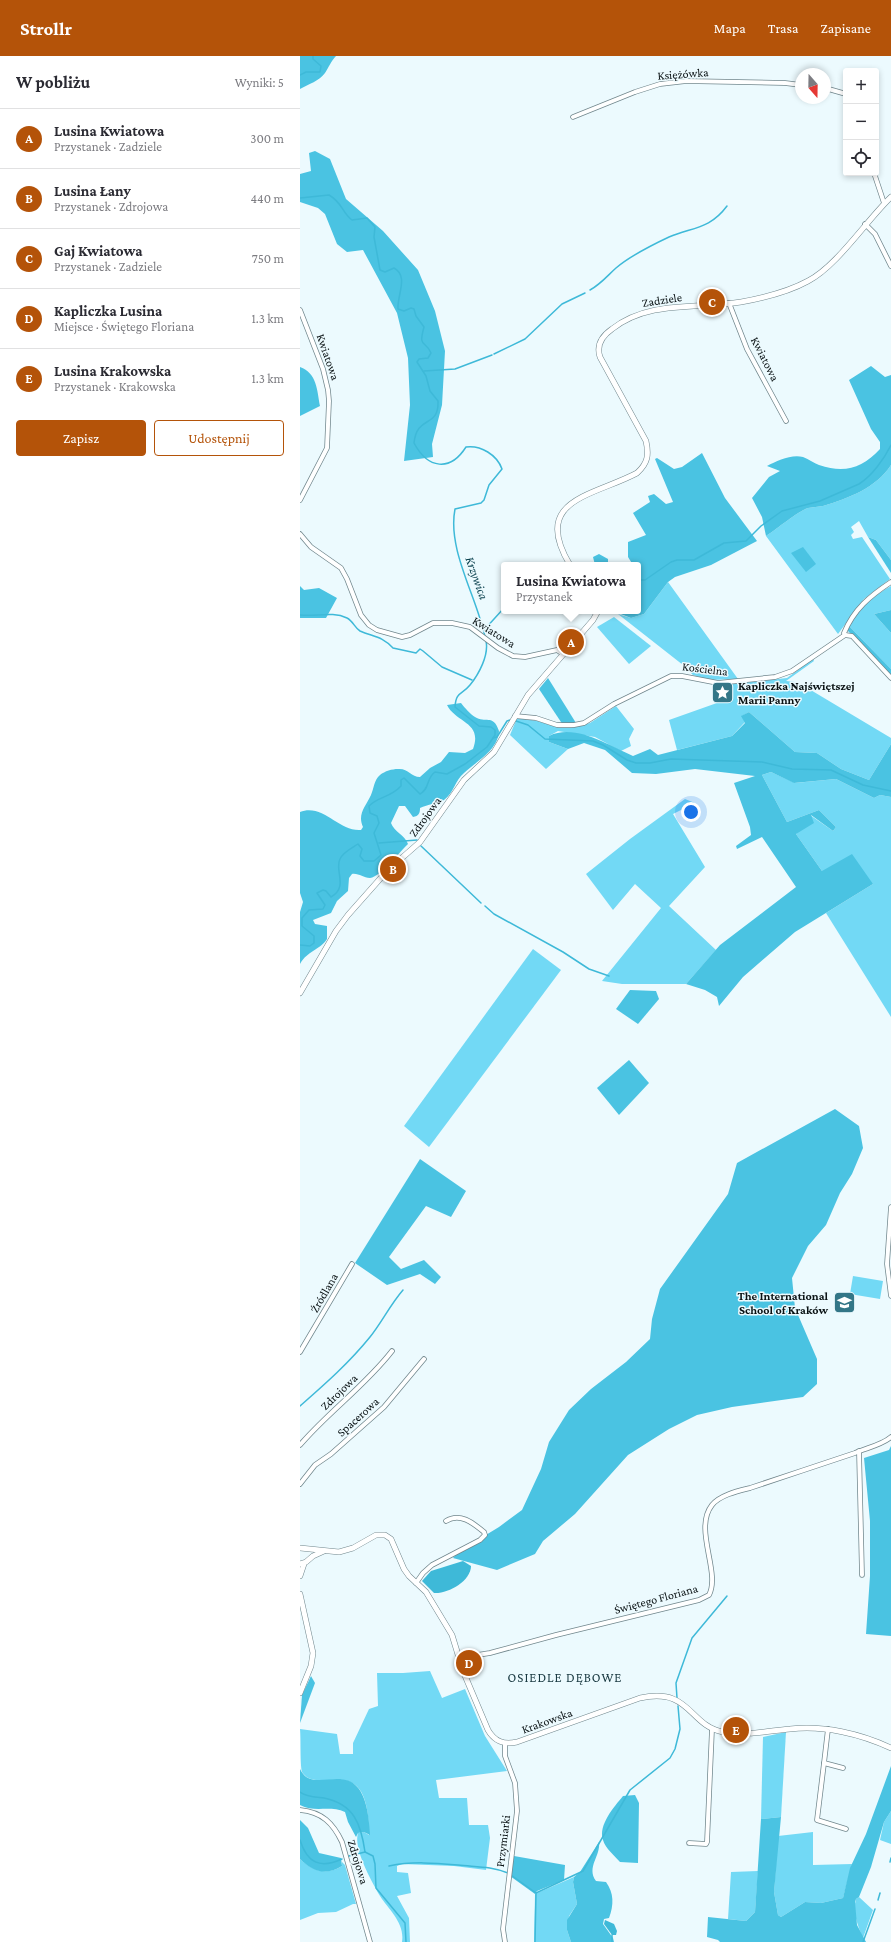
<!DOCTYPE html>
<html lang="pl">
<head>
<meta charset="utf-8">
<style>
  :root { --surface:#fff; --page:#f7f7f7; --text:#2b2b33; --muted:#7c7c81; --line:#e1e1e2; --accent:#b45309 }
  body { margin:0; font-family:"Crimson Pro",serif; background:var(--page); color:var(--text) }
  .controls { position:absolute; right:12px; top:12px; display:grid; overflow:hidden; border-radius:4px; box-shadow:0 2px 6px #0003 }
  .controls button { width:36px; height:36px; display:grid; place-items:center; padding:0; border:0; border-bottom:1px solid var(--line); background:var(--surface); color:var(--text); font:20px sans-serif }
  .compass { position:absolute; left:495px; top:12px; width:36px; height:36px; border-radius:50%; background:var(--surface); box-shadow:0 2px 6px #0003; rotate:160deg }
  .you { position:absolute; left:391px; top:756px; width:14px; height:14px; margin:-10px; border:3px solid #fff; border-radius:50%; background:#1a73e8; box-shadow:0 0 0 6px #1a73e833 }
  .badge { display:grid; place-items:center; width:26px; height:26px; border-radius:50%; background:var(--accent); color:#fff; font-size:13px; font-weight:700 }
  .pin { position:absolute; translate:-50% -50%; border:2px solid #fff; box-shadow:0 1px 4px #0006 }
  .popup { position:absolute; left:201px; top:506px; width:140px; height:52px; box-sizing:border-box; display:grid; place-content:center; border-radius:4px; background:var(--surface); filter:drop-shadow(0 1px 3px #0005); font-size:13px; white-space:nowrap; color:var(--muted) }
  .popup b { font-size:15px; color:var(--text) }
  .popup::after { content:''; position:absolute; left:50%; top:100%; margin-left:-8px; border:8px solid transparent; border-top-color:var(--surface) }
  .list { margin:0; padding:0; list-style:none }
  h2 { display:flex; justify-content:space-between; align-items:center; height:52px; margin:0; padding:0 16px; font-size:17px }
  h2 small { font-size:13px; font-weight:400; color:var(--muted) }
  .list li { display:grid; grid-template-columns:26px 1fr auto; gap:12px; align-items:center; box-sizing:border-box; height:60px; padding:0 16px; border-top:1px solid var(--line) }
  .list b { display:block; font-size:15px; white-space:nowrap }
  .list p { margin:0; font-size:13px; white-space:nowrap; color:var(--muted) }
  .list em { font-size:13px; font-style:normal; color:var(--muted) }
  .actions { display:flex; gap:8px; padding:12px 16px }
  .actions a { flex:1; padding:9px 0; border:1px solid var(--accent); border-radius:4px; text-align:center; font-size:14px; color:var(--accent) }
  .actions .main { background:var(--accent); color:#fff }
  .icon { flex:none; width:22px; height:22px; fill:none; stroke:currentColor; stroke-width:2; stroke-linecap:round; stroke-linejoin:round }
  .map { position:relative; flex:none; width:591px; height:1886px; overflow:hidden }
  header { display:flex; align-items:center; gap:24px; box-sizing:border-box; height:56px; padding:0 20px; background:var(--accent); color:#fff }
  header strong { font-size:19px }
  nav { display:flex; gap:22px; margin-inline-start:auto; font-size:14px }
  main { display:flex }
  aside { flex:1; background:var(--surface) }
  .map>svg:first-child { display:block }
  .green { fill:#72d9f5 }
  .forest { fill:#4ac3e2 }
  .water { fill:#3eb9d8 }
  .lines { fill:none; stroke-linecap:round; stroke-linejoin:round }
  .stream { stroke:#3eb9d8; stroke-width:1.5 }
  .minor-casing { stroke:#71878d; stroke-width:5.5 }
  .tertiary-casing { stroke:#71878d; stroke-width:6 }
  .minor { stroke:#fff; stroke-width:4 }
  .tertiary { stroke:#fff; stroke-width:5 }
  .labels { text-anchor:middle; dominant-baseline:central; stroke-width:3; stroke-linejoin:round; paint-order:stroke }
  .street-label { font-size:12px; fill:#0a1214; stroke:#ecfafe }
  .poi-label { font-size:12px; font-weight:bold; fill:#0a1214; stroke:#ecfafe; text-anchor:start }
  .water-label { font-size:13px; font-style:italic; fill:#0d4350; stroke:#ecfafe }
  .neighbourhood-label { font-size:13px; letter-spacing:1px; fill:#193941; stroke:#ecfafe }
</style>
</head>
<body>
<header>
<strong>Strollr</strong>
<nav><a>Mapa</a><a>Trasa</a><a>Zapisane</a></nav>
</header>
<main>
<aside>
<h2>W pobliżu<small>Wyniki: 5</small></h2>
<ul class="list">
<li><span class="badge">A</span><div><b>Lusina Kwiatowa</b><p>Przystanek · Zadziele</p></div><em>300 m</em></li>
<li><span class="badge">B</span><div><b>Lusina Łany</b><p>Przystanek · Zdrojowa</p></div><em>440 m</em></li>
<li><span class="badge">C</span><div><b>Gaj Kwiatowa</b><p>Przystanek · Zadziele</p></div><em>750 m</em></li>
<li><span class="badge">D</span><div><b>Kapliczka Lusina</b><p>Miejsce · Świętego Floriana</p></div><em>1.3 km</em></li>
<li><span class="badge">E</span><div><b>Lusina Krakowska</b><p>Przystanek · Krakowska</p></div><em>1.3 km</em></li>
</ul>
<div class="actions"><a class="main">Zapisz</a><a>Udostępnij</a></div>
</aside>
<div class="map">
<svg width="591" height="1886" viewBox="0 0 591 1886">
  <rect width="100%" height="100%" fill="#ecfafe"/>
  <g class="green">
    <path d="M591 409V504L576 484 568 481 559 465 551 471 554 476 551 479 553 483 562 481 590 523 564 543 538 578 466 480C477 473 497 456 508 452 513 451 518 451 523 450 549 442 576 432 591 409Z"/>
    <polygon points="368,526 438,623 409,624 393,619 383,609 318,558 331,562 344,558"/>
    <path d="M591 530V554L574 558 591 577V613L549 570C560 552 573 540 591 530Z"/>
    <polygon points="314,561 351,590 329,608 297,571"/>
    <polygon points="513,603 514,605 486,625 495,626 509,633 591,682 591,688 569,724 541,713 517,697 495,696 449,656 442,660 445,666 432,680 377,694 369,664 431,642 424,629 487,622"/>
    <polygon points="316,650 334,673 329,683 331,690 321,695 295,681 258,675 249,680 249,686 268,693 246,713 210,679 217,662 238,665 259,672 271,672 290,667"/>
    <polygon points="471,716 495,727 536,723 574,742 580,739 591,741 591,961 526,857 573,828 522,815 496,778 510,759 533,775 536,771 519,754 487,766 462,719"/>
    <polygon points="385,743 395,747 373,758 405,811 369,850 416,894 386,928 322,928 302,925 361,852 335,828 313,854 286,818 330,783"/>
    <polygon points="233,893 261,914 129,1091 104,1070"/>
    <polygon points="553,1220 583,1225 580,1243 550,1238"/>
    <path d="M130 1615 142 1642 165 1633 185 1680 207 1715 136 1724 139 1742H167L169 1769H188L190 1782 186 1814 154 1810 102 1808 97 1810V1816L108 1817 111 1837 97 1840 109 1862 110 1886H102C105 1867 89 1854 80 1840 72 1826 53 1793 58 1777L64 1776 69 1779C69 1690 19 1742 2 1716 0 1708 1 1683 0 1673L37 1678 40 1698H53V1687L69 1653 78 1650 77 1617H103Z"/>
    <polygon points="486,1676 481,1761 461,1763 463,1681"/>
    <polygon points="591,1755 591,1788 580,1784 584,1766"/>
    <polygon points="513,1776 513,1809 552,1808 543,1842 521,1847 505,1846 481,1861 478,1859 474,1836 478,1780"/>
    <path d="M0 1803C13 1815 26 1820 42 1810V1806L45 1809 56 1848H53L36 1856 18 1857 0 1864Z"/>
    <polygon points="458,1815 455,1856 446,1865 428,1863 431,1816"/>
    <polygon points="274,1821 273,1826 277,1848 269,1860 267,1874 271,1886 234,1886 235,1838"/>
    <path d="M559 1841 573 1854 563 1882C558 1870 552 1856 556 1843Z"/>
  </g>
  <g class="forest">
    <path d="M0 0H36C31 5 29 11 25 17 19 25 9 28 0 33Z"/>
    <polygon points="15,95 30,103 46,143 83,175 118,214 135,255 145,295 142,349 132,388 133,401 104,405 110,349 108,302 97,257 63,194 47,196 37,188 25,158 18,152 0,146 0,118 11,115 9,97"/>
    <path d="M571 310 585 321 591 319V409C576 432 549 442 523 450 518 451 513 451 508 452 497 456 477 473 466 480L462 461 452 442 469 421 480 415 467 410C477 405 491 398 503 401 508 403 514 407 519 409 545 418 562 412 580 393V386L571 373 549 324Z"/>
    <path d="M0 311C17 317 17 334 20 350L0 360Z"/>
    <polygon points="402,397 425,442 457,485 411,509 375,521 368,526 344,558 331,562 313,555 338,555 338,509 333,509 328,501 328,486 346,479 333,457 350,446 348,440 354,438 366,448 373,446 355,403 357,402 374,413 382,411"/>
    <polygon points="568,481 576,484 591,504 591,517"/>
    <polygon points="503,491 516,508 506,516 491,497"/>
    <polygon points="299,498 308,503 308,509 295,509 293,501"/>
    <polygon points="0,530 4,534 19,532 37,542 26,562 0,562"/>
    <polygon points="591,554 591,577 574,558"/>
    <polygon points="549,570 591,613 591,619 547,574"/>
    <polygon points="248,622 276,667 263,669 239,633"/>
    <path d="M161 647C165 652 170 658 175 661 185 668 193 657 199 675 198 694 177 705 164 717 155 724 154 737 144 744 137 748 128 748 120 752 120 757 119 760 113 761L105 750H99L91 767C94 776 105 779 108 788 99 796 82 820 70 822 63 822 59 817 52 818L49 822 48 835 37 845 31 857 13 864 15 868 27 870V883C20 894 7 895 0 908V856L3 846 0 837V756C23 747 39 776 61 774L63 771C57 758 66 750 71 739 74 732 74 724 80 719 85 715 92 713 98 713 108 712 111 721 120 721L130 712 141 706 149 696 165 697 173 693C183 666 156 667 147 649Z"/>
    <path d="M449 656 495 696 517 697 541 713 569 724 591 688V741L580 739 574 742 536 723 494 727 471 716 462 719 487 766 519 754 536 771 533 775 511 759 514 767 496 778 522 815 552 798 573 828 495 876 443 921 419 950 417 941 405 934 386 928 420 889 496 831 462 781 437 793 436 790 451 779 450 771 434 727 455 720 395 713 356 718 332 717 305 694 284 687 268 693 249 686V680C276 667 309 690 333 700L350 693 358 699 432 680 445 667 441 660Z"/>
    <polygon points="330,934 356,935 359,943 338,968 316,953"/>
    <polygon points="329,1004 349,1027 319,1059 297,1032"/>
    <polygon points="535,1053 559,1070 563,1092 552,1118 540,1137 526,1169 508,1190 492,1222 495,1252 517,1303 517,1328 503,1341 432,1351 397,1359 369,1373 328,1399 275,1458 243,1485 235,1498 197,1514 153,1502 158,1496 199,1471 222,1454 241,1413 249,1386 269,1354 291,1333 326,1306 350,1283 352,1263 360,1233 428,1138 437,1107"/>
    <polygon points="120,1103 166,1135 151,1161 126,1150 89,1201 101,1213 124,1204 141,1221 135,1228 120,1218 87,1229 55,1207"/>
    <polygon points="591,1390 591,1580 566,1578 570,1520 570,1465 564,1402 589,1394"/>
    <polygon points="11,1620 15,1627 0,1667 2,1639"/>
    <polygon points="591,1710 591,1755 584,1766 571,1811 559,1841 556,1843 555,1846 557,1869 566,1886 420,1886 418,1884 407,1881 408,1861 446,1865 455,1856 461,1763 481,1761 474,1836 478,1859 481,1861 505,1846 521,1847 543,1842 550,1812 566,1778"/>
    <path d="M0 1713C15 1746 66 1685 70 1779L64 1776 58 1777 56 1781 48 1766 45 1756C30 1749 14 1757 0 1749Z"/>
    <path d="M335 1739 339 1747 338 1807 320 1806C315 1800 305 1792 303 1784 298 1769 314 1751 323 1740Z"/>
    <path d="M0 1764 8 1772 19 1797 41 1802 42 1810C26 1820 13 1816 0 1803Z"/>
    <path d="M299 1786C301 1800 286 1811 296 1825L306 1826C314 1837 314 1849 309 1862L304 1863 303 1868 313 1882 314 1886H271L267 1874V1864L277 1848 273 1826 274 1821 280 1816Z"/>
    <polygon points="214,1800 265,1809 264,1824 237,1835 235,1838 210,1820"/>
  </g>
  <g class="water">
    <path d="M163 1505 171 1510C171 1525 148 1538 134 1537L122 1525 131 1515Z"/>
    <polygon points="305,1864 314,1868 317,1875 316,1879 312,1879 304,1868"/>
  </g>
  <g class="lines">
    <g class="stream">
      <polyline points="0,19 6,16 20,16 21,10 13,3 13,0"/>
      <path d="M0 142 29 139C43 147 42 157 52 164L67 162 75 171 74 181 80 214 85 216 94 212C109 220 97 239 98 253L104 255 111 252 114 253 116 260 124 271C118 293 125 283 131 297L128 302 119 303 117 306 126 320 130 335 138 345C139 373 117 358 114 387 128 413 150 416 166 391 181 389 197 399 202 413L189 429 184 444 181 447 155 453C147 494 177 541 185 581"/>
      <path d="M290 234C301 228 307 220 316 212 330 200 352 189 369 181 393 171 410 173 427 150"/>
      <polyline points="194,298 225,283 262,248 285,237"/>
      <polyline points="124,315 155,313 192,299"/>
      <path d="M338 524H345L371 506 377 504H394L424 487 446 485 461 470 482 455 520 445 559 428C572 420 584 403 591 389"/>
      <path d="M0 559C16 561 32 555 47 562 53 565 55 572 60 575 74 581 82 580 93 592L116 597 120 593 123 595 142 611 172 624"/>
      <polyline points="184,574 204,552"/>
      <polyline points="216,665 228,669 245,683 293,685 303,689 327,704 336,707 350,707 371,703 462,706 492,713 531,714 563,729 591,735"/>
      <polyline points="193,682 197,681 207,665 210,664"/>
      <polyline points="79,787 117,784"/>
      <polyline points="121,790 181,847"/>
      <polyline points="185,850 194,858 263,896 289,913 309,920"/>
      <path d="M0 889 10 890 14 887V880L2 870V862L9 854 23 853 25 849 17 837 23 834 26 835 31 841C49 831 34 814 40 803 43 796 52 792 58 788L62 793 60 800 64 805H74L81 799 74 777 79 767 77 760 70 757 69 750C79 740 90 742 101 730V724L104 722 120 738C130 733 126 722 135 716L147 718 165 708 187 691 195 679V674L191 671 179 670 155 651C156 635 162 639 170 629 179 618 189 599 186 585"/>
      <path d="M0 1350C25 1328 49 1307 70 1281 82 1266 90 1249 103 1234"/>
      <polyline points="377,1642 376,1627 392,1582 427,1540"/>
      <path d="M0 1736C6 1741 16 1741 24 1742 54 1748 61 1768 65 1796"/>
      <path d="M0 1784C7 1807 20 1813 42 1803"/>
      <polyline points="65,1796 73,1800 75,1808 76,1832 105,1867 106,1886"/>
      <polyline points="49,1800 65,1796"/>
      <polyline points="590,1806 591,1802"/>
      <path d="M89 1810C112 1805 135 1807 158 1809 176 1811 191 1810 208 1817"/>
      <polyline points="211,1819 236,1837 235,1886"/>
      <polyline points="236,1837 283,1815 330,1734 370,1702 375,1693 380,1673 378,1650"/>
      <polyline points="578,1844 580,1837"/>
      <polyline points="312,1879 312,1886"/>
      <polyline points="563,1886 575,1853"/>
    </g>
    <defs>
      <g id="minor">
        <polyline points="525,32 546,38"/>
        <polyline points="273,61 335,36 360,28 386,25 485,27 501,29"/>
        <polyline points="574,117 584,147"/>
        <polyline points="565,168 575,178 591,210"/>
        <polyline points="429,247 447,293 486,365"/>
        <polyline points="0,254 23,313 28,334 29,345 27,392 0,444"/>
        <polyline points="0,478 11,491 41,512 47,523 61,559 69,569 77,574 102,581 110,579 133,567 152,567 170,571 198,592 213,600 225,601 257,594 263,598"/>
        <path d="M545 579 544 577C554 553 570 540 591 526"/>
        <polyline points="545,579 552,580 591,622"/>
        <polyline points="215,660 236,662 257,669 274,669 284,667 314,648 371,620 382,620 418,627 475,621 492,615 545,579"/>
        <polyline points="591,1151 587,1208 591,1240"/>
        <polyline points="0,1296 52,1208"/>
        <path d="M0 1389C28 1356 65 1330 92 1295"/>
        <polyline points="559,1395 562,1519"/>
        <polyline points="0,1428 15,1409 31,1398 84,1351 124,1303"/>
        <path d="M116 1527 123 1517 132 1509 180 1484 185 1479 184 1476C173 1467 160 1456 146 1465"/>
        <path d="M159 1602 190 1597 256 1579 399 1544 409 1539C421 1516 393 1473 412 1449 420 1439 438 1435 450 1432 485 1420 520 1409 555 1397 566 1392 582 1389 591 1381"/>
        <polyline points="528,1673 524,1707 543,1712"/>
        <polyline points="205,1688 205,1700 215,1727 217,1755 203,1873 205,1886"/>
        <polyline points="524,1707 517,1764 546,1773"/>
        <path d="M0 1754C22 1756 33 1767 42 1786L70 1886"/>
        <polyline points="389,1787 406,1788 407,1786 412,1673"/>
      </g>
      <g id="tertiary">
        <path d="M270 509C230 443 294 440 337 417 348 407 349 399 346 385L300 301C296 289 302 280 312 273 349 244 397 253 441 246 463 242 488 236 508 225 537 210 566 165 591 141"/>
        <polyline points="0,937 36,875 48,859 87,815 120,786 164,724 194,696 228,639 293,564 298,555"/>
        <path d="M0 1492 39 1496 53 1492 76 1479H85L91 1483 104 1513 109 1520 126 1536 152 1579 163 1615 188 1674C195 1686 204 1689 217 1686L340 1642C391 1631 388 1669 423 1676 445 1680 468 1675 490 1673 524 1669 561 1678 591 1692"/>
        <polyline points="0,1508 6,1506 13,1500 24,1495"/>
        <polyline points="0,1520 4,1508"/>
        <polyline points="0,1538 13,1597 11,1610 0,1637"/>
      </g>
    </defs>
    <use href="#minor" class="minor-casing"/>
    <use href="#tertiary" class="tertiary-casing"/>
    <use href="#minor" class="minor"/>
    <use href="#tertiary" class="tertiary"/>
  </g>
  <defs>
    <symbol id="sight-square" viewBox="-11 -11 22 22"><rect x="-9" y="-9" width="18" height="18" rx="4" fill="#337687" stroke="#ecfafe"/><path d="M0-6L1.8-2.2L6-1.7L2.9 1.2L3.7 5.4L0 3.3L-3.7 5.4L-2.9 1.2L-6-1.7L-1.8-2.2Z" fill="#fff"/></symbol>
    <symbol id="school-square" viewBox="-11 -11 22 22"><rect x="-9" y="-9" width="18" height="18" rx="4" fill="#337687" stroke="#ecfafe"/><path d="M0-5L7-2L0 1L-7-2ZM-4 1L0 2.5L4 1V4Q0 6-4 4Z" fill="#fff"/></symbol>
  </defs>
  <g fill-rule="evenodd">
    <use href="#sight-square" x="410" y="624" width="25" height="25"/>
    <use href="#school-square" x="532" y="1234" width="25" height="25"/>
  </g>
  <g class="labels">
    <g class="street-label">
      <text transform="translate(383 18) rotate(-4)">Księżówka</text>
      <text transform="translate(362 244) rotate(-9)">Zadziele</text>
      <text transform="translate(28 301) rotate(71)">Kwiatowa</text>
      <text transform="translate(465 303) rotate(63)">Kwiatowa</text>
      <text transform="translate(194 576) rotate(32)">Kwiatowa</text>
      <text transform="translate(405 613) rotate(7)">Kościelna</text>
      <text transform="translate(125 761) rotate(-54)">Zdrojowa</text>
      <text transform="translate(24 1237) rotate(-60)">Źródlana</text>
      <text transform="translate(39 1336) rotate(-44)">Zdrojowa</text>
      <text transform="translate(58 1361) rotate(-42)">Spacerowa</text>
      <text transform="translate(356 1543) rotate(-15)">Świętego Floriana</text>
      <text transform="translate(247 1665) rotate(-20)">Krakowska</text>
      <text transform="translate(203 1785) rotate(-83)">Przymiarki</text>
      <text transform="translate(58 1806) rotate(73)">Zdrojowa</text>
    </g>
    <g class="poi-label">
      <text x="438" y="630">Kapliczka Najświętszej<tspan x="438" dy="14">Marii Panny</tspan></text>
      <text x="528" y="1240" text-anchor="end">The International<tspan x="528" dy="14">School of Kraków</tspan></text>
    </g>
    <g class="water-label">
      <text transform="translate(177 522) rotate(70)">Krzywica</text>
    </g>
    <g class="neighbourhood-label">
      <text x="265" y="1621">OSIEDLE DĘBOWE</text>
    </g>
  </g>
</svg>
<div class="controls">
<button>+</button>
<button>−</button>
<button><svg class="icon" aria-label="locate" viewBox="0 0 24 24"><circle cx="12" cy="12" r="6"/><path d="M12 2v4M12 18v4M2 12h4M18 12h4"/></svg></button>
</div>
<svg class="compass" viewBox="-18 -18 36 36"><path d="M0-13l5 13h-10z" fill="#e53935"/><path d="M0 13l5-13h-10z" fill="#7c7c81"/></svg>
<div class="you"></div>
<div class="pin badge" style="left:271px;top:586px">A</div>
<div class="popup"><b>Lusina Kwiatowa</b>Przystanek</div>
<div class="pin badge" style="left:93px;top:813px">B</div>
<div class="pin badge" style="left:412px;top:246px">C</div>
<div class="pin badge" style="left:169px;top:1607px">D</div>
<div class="pin badge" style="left:436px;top:1674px">E</div>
</div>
</main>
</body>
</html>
